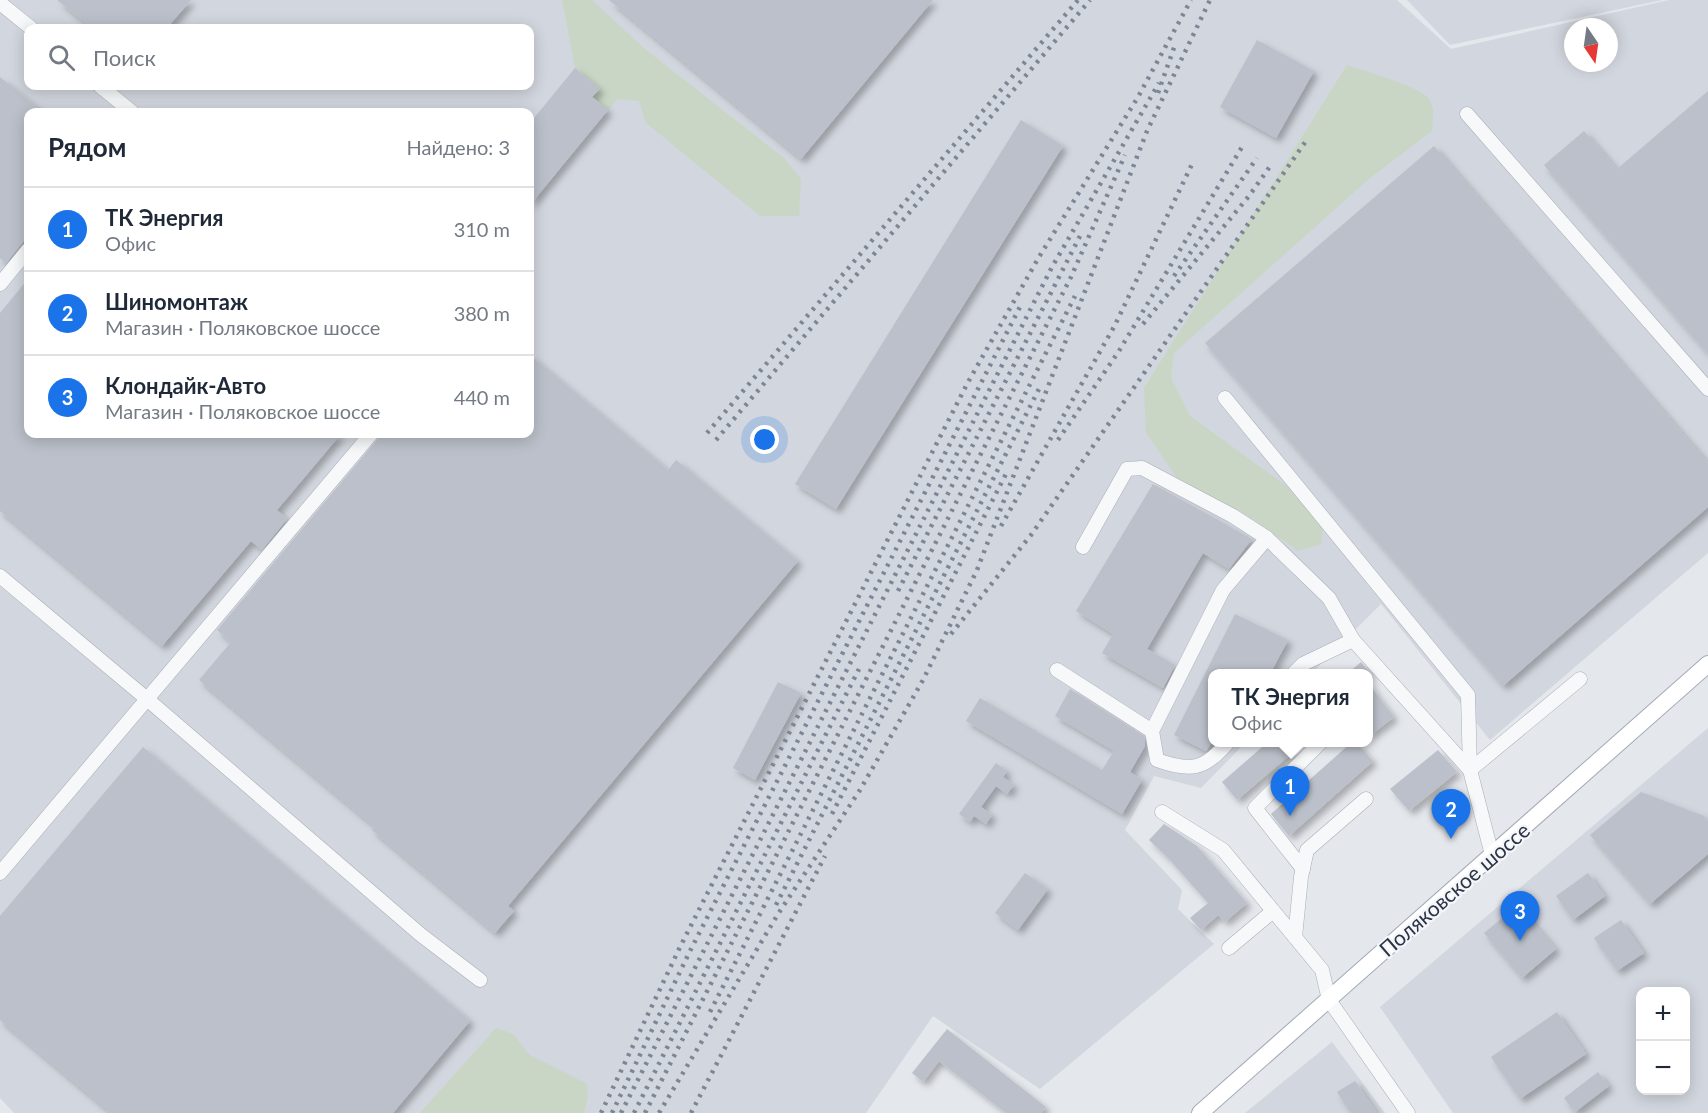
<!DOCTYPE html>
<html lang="ru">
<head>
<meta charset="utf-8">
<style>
  :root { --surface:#fff; --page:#f2f2f3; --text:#1f2937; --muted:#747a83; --line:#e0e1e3; --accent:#1a73e8 }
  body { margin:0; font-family:Lato,sans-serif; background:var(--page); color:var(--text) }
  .controls { position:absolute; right:18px; bottom:18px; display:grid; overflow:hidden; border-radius:12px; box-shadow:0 3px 15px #0003 }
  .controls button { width:54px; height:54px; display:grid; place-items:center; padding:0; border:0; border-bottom:2px solid var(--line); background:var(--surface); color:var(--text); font:30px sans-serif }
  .compass { position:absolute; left:1564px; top:18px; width:54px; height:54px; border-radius:50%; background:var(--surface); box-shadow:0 3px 15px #0003; rotate:167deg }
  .you { position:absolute; left:765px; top:440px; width:21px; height:21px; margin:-15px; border:4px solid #fff; border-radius:50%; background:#1a73e8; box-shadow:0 0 0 9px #1a73e833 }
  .badge { display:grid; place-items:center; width:39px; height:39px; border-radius:50%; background:var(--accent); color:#fff; font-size:20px; font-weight:700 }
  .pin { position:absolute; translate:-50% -50px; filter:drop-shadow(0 2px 3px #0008) }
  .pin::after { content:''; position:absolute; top:32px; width:21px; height:18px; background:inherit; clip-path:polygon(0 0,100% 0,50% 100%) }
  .popup { position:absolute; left:1208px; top:669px; width:165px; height:78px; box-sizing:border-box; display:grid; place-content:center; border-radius:12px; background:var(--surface); filter:drop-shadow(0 2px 4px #0005); font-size:20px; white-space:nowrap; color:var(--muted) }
  .popup b { font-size:22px; color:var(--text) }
  .popup::after { content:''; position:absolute; left:50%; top:100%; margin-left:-12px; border:12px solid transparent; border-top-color:var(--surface) }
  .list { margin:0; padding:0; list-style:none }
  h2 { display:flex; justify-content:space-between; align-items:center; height:78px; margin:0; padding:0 24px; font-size:26px }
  h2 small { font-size:20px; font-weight:400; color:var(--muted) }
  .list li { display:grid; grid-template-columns:39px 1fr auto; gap:18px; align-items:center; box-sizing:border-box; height:84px; padding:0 24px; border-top:2px solid var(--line) }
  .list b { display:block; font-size:22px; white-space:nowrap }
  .list p { margin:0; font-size:20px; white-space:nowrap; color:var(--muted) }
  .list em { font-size:20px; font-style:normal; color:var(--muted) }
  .icon { flex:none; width:33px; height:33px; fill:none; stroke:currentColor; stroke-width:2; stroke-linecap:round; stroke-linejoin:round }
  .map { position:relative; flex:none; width:1708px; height:1113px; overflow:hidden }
  .search { position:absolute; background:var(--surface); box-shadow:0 3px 15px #0003; left:24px; top:24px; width:510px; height:66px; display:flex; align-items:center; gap:15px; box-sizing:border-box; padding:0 21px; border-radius:12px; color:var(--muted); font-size:22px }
  .panel { position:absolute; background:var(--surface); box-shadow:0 3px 15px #0003; left:24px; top:108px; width:510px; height:330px; border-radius:12px }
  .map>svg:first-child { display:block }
  .built { fill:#d2d6de; fill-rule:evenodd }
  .green { fill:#c9d6c5 }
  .building { fill:#bbc0ca; filter:url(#shadow) }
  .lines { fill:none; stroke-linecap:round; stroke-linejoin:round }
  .minor-casing { stroke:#a9aeb7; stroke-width:15 }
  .major-casing { stroke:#a3abb8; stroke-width:18 }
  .minor { stroke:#f7f8fa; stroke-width:14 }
  .major { stroke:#fff; stroke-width:16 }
  .rail { stroke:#7d8696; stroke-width:4.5; stroke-dasharray:3 6; stroke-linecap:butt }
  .labels { text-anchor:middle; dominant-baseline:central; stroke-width:4.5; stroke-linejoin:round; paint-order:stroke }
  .street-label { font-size:21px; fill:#2b3445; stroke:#f4f6f9 }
</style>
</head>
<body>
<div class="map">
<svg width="1708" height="1113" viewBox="0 0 1708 1113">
  <defs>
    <filter id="shadow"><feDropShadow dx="4.5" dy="4.5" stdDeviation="3" flood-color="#0004"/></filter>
  </defs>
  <rect width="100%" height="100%" fill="#e4e7ec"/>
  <g class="built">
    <path d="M0 0H1397L1451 49 1669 0H1708V553L1490 740 1381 604 1312 673 1212 674V742L1245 743 1201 788 1154 776 1125 830 1182 890 1178 909 1214 944 1040 1089 933 1016 866 1113H14L0 1098ZM1573 27H1609V63H1573ZM28 28H530V86H28ZM28 112H530V434H28Z"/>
    <polygon points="1407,0 1662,0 1450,45"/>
    <path d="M1708 728V1113H1453L1380 1007ZM1640 992H1686V1090H1640Z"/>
    <polygon points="1332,1042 1385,1113 1245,1113"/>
  </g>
  <g class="green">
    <polygon points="562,0 592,0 645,49 784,158 801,179 799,216 760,216 646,123 639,101 618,99 608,110 592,97 599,89 575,68"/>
    <path d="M1347 65C1364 71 1419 86 1429 99 1435 109 1433 120 1432 131L1370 178 1174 353 1171 378 1190 416 1303 498 1323 522 1321 544 1298 551 1254 520 1182 486 1146 432 1144 388Z"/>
    <polygon points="496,1028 513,1034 530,1055 587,1084 588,1096 584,1113 420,1113"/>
  </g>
  <g class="building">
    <polygon points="57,0 191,0 167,28 92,28"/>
    <polygon points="609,0 933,0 801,159"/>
    <polygon points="1257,40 1314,71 1276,138 1220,107"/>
    <polygon points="575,68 600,89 592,97 608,110 530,205 530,123"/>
    <polygon points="0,77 43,112 28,112 28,236 6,263 0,258"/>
    <polygon points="1708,91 1708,354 1544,165 1584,131 1617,169"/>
    <polygon points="1021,120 1063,146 836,509 795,484"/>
    <polygon points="1434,146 1708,463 1708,507 1503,686 1205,343"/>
    <polygon points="28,279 28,434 341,434 277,510 287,519 262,550 251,541 162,646 0,511 0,313"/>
    <polygon points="530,355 668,470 676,460 798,561 508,906 514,911 495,933 372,830 375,827 199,680 231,642 217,630 382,434 530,434"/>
    <polygon points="1153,484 1252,539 1229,569 1203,553 1147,649 1175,665 1163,688 1102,653 1113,634 1076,611"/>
    <polygon points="1235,614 1288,640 1270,674 1212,674 1212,742 1206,751 1174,735"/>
    <polygon points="1361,662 1371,674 1347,674"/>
    <polygon points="778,682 801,693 755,780 733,768"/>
    <polygon points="1368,683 1394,717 1368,737"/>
    <polygon points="1070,689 1144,736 1145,746 1130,772 1142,780 1122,814 966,721 980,698 1102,770 1114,751 1055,716"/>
    <polygon points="1268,742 1281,742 1291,754 1237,800 1222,782"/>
    <polygon points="1352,742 1356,742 1373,761 1289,836 1271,814"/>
    <polygon points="143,747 470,1021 393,1113 111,1113 0,1020 0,916"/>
    <polygon points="1438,750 1457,772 1409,811 1390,789"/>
    <polygon points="996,763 1007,771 1003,777 1014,785 1007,794 996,786 981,807 992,815 986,824 974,816 970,822 959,814"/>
    <polygon points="1641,792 1704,816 1708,821 1708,854 1650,904 1590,835"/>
    <polygon points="1164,824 1197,846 1247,903 1225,922 1218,915 1201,930 1190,918 1208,903 1169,859 1149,840"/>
    <polygon points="1025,873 1048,889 1018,930 995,913"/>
    <polygon points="1588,873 1605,896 1573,920 1556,896"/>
    <polygon points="1518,905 1556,949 1522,978 1484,933"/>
    <polygon points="1621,920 1644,953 1617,971 1594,938"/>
    <polygon points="1557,1012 1586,1054 1520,1099 1491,1057"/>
    <polygon points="947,1029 1046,1107 1041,1113 1006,1113 939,1061 923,1082 912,1073"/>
    <polygon points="1598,1072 1609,1086 1575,1112 1564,1098"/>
    <polygon points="1355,1081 1377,1113 1351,1113 1337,1092"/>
  </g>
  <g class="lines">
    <defs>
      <g id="minor">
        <polyline points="0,3 31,28"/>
        <polyline points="100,86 132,112"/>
        <polyline points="1467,114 1708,389"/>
        <polyline points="0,284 28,250"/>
        <polyline points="1225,398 1468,695 1470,770"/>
        <polyline points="1267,538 1329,598 1353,640"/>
        <path d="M1083 547 1127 469 1142 468 1233 516 1267 538 1223 590 1152 731 1157 760C1190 772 1205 770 1228 742"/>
        <polyline points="0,576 147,699 421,935 480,980"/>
        <polyline points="1057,670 1152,731"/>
        <polyline points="1293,674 1303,664 1353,640 1470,770 1492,855"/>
        <polyline points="1470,770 1580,679"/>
        <polyline points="1162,812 1223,850 1322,970 1329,1000 1408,1113"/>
        <polyline points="1303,869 1255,808 1321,742"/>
        <polyline points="0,873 371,434"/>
        <polyline points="1295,937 1301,877 1307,850 1366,799"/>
        <polyline points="1229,948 1273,911"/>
      </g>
      <polyline id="major" points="1200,1113 1708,664"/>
    </defs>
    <use href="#minor" class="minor-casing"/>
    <use href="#major" class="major-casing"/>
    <use href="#minor" class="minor"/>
    <use href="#major" class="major"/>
    <g class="rail">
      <polyline points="1158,93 1176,42"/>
      <polyline points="1174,276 1257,158"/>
      <polyline points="1143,324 1249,196 1271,165"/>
      <polyline points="707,433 1078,0"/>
      <polyline points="716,440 1090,0"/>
      <polyline points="1058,440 1119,351 1242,147"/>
      <polyline points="1001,526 1115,325 1194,160"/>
      <polyline points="898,591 1080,236"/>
      <polyline points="951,634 1031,535 1306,141"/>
      <polyline points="832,814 1007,472"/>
      <polyline points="776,905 1040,387"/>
      <polyline points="710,1012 1075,296"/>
      <polyline points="601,1113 680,947 967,384 1039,257 1138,97 1191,0"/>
      <polyline points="612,1113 689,953 1022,303"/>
      <polyline points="621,1113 1052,267 1159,83"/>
      <polyline points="634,1113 859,669"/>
      <polyline points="645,1113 1071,277 1125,155"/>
      <polyline points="659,1113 778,914 860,790 923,680 977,570 1147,131 1210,0"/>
      <polyline points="691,1113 825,856"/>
    </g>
  </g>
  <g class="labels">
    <g class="street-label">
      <text transform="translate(1454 889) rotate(-41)">Поляковское шоссе</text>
    </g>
  </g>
</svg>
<div class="controls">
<button>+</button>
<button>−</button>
</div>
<svg class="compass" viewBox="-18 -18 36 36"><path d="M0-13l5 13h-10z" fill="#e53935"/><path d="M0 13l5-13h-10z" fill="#747a83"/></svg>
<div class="you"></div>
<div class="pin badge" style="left:1290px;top:816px">1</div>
<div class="popup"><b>ТК Энергия</b>Офис</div>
<div class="pin badge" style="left:1451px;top:839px">2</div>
<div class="pin badge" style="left:1520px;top:941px">3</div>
<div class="search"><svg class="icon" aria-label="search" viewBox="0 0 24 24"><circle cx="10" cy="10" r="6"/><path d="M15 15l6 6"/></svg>Поиск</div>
<section class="panel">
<h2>Рядом<small>Найдено: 3</small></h2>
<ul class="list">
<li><span class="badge">1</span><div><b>ТК Энергия</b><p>Офис</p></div><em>310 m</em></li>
<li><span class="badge">2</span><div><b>Шиномонтаж</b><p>Магазин · Поляковское шоссе</p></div><em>380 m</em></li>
<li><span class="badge">3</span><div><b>Клондайк-Авто</b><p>Магазин · Поляковское шоссе</p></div><em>440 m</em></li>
</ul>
</section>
</div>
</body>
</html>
